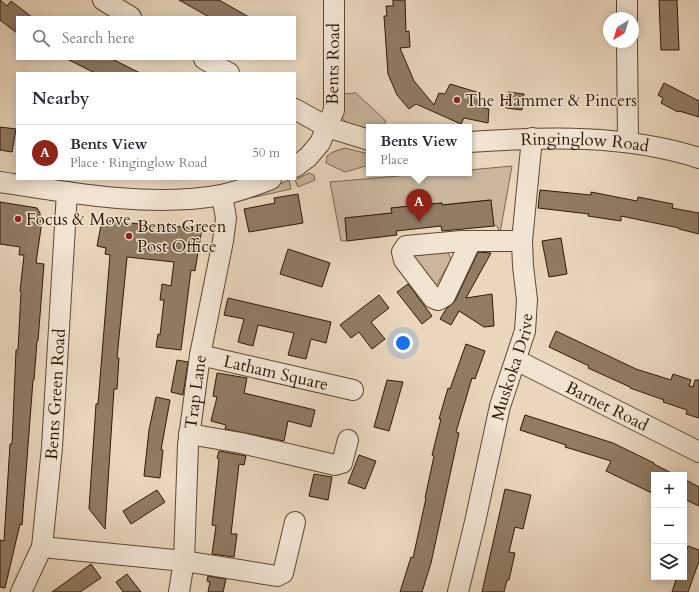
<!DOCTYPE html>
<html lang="en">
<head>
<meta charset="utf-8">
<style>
  :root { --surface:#fff; --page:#f2f2f3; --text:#2b2b33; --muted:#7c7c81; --line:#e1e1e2; --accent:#8f2418 }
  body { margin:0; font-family:Cardo,serif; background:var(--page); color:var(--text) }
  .controls { position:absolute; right:12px; bottom:12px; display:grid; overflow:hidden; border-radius:0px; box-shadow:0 2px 10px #0003 }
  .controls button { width:36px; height:36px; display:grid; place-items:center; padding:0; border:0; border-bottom:1px solid var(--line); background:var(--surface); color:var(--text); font:20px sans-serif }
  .compass { position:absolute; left:603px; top:12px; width:36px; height:36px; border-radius:50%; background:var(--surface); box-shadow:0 2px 10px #0003; rotate:218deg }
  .you { position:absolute; left:403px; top:343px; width:14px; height:14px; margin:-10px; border:3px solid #fff; border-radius:50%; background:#1a73e8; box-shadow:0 0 0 6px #1a73e833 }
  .badge { display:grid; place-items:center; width:26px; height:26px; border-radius:50%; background:var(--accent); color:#fff; font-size:13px; font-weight:700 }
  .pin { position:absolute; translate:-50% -33px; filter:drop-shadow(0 1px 2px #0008) }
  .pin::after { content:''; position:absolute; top:21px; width:14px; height:12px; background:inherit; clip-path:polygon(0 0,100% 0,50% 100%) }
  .popup { position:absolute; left:366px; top:124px; width:106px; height:52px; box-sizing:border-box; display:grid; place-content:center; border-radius:0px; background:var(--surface); filter:drop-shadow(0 1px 3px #0005); font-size:13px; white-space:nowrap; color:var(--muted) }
  .popup b { font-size:15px; color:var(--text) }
  .popup::after { content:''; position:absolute; left:50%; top:100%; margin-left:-8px; border:8px solid transparent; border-top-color:var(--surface) }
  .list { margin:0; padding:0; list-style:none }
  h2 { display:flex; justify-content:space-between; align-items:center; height:52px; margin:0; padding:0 16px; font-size:17px }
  h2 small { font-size:13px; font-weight:400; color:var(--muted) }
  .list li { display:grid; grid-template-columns:26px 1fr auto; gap:12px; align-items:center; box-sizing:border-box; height:56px; padding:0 16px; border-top:1px solid var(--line) }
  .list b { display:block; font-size:15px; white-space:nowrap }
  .list p { margin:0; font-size:13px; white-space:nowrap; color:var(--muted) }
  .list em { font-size:13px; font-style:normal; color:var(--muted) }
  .icon { flex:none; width:22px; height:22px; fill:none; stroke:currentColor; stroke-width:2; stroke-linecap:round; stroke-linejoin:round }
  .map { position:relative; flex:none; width:699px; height:592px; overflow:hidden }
  .search { position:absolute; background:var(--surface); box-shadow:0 2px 10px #0003; left:16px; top:16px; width:280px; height:44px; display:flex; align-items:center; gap:10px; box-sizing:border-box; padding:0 14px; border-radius:0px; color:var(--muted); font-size:15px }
  .panel { position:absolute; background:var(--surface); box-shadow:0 2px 10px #0003; left:16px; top:72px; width:280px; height:108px; border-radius:0px }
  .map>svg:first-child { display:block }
  .green { fill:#c9b69d; stroke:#7c6750 }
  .building { fill:#907b63; stroke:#2f1803 }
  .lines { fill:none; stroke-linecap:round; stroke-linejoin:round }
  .minor-casing { stroke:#5e4831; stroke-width:22 }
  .minor { stroke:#f1e4d3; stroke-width:20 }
  .poi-dot { fill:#8f2418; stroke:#f1e4d3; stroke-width:1.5 }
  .labels { text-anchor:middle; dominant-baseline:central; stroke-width:3; stroke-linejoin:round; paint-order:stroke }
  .street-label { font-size:17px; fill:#2f1803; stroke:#f1e4d3 }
  .poi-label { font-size:17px; fill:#2f1803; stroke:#f1e4d3; text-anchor:start }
</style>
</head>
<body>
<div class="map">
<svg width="699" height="592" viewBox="0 0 699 592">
  <rect width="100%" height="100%" fill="#e9d6bc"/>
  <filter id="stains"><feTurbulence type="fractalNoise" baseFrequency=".005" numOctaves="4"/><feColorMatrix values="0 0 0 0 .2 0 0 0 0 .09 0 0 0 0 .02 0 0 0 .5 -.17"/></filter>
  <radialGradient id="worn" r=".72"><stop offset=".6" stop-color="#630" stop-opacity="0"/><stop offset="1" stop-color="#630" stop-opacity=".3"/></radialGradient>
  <g class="green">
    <polygon points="356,93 386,121 382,127 369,127 369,134 352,128 341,117 339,94"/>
    <polygon points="345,148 369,154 369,165 345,172 326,163 327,156 333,152"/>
    <polygon points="512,166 500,233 497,226 494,226 490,200 442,205 441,203 391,208 392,213 345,218 347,241 341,241 330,182 432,173 469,173 469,170"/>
    <polygon points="309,173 314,175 315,180 298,187 295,180"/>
    <polygon points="289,180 291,189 251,198 250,197 250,196"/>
    <polygon points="445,252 448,252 451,260 436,286 413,256"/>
  </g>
  <g class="building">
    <polygon points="0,0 7,6 11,1 32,17 17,17 17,33 0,20"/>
    <polygon points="179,0 219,0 249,17 209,17"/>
    <polygon points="393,0 405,0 406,32 409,31 410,47 400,48 414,81 434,105 439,93 445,94 450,84 480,93 477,106 489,109 488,123 464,118 461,124 416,104 409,109 397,95 388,74 384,16 387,16 386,6 393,6"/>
    <polygon points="659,0 677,0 679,50 661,50"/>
    <polygon points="67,59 112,59 140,73 95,73"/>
    <polygon points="664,83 699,101 699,117 679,111 678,112 661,103 663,98 658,95"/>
    <polygon points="508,92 524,94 522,110 506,108"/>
    <polygon points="0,127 16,129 12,152 0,150"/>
    <polygon points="540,190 591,195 591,192 637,201 638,197 673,204 672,208 699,213 699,234 679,229 679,228 621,216 621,221 588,216 589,214 538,208"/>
    <polygon points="298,194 303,223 249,232 244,209 275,203 274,198"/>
    <polygon points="491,200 494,226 442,231 441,226 396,231 397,235 347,241 345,218 392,213 391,208 442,203 442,205"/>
    <polygon points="0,202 37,208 40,213 40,220 42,221 36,263 44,264 38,341 37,341 34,380 33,380 22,525 20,524 5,588 0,587 0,540 4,541 10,444 12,444 16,350 18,350 21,292 20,291 24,255 19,255 20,247 0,244"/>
    <polygon points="102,220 149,225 202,228 195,271 191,270 181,350 156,347 158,334 160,335 164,300 160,300 162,284 171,286 174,262 127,257 117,358 119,358 117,389 114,389 105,529 89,509 96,404 98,404 110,255 105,254 106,248 97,246"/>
    <polygon points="561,238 567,274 549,277 542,241"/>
    <polygon points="288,249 330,263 322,287 280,274"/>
    <polygon points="478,252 491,253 466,298 492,294 494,326 484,327 459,311 451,325 440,319 446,309 455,301"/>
    <polygon points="408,284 432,316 422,324 397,292"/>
    <polygon points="379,295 389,308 371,322 385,339 372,349 359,332 351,338 340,325"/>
    <polygon points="228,298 331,322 326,343 311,339 306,359 288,355 294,333 258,325 253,346 238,342 244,319 224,315"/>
    <polygon points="556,331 636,369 671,380 673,374 691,380 689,386 693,387 695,380 699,380 699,418 686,414 687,410 663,402 664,400 630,388 630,387 588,368 589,366 549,347"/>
    <polygon points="466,344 485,351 475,379 472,378 456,432 459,433 431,563 422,592 400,592 411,557 413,558 426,498 425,498 434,456 432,455 441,419 439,419 448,388 450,389"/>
    <polygon points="177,360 188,362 183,395 171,392"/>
    <polygon points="217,373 247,378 244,393 315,410 311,427 288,421 284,441 225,429 226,425 211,421 217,397 213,396"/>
    <polygon points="387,380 403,382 389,431 374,427"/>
    <polygon points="156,397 170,400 161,450 163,450 160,478 144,476 149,430"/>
    <polygon points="525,415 613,443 654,463 654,464 675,475 654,475 654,494 606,471 611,461 565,447 566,445 520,430"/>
    <polygon points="219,451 246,456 244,465 239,464 231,534 237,534 234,557 212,554 216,526 212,525 219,459 217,458"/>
    <polygon points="359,455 376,461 365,489 348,483"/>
    <polygon points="314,474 332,477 328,500 309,496"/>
    <polygon points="684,479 699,487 699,506 684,499"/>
    <polygon points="505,489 531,495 523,529 515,527 509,552 515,553 509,580 507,580 504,592 482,592"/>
    <polygon points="157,490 165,502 131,524 123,511"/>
    <polygon points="688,546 699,550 699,561 688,592 672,592 677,577 684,577 684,557"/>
    <polygon points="91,564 101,578 80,592 52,592"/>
    <polygon points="127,574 141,592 123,592 116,582"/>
    <polygon points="208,576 226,579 223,592 208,592 210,582 207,581"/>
  </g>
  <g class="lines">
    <defs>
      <g id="minor">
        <polyline points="103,0 131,17"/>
        <polyline points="627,0 627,18"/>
        <polyline points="627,42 628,142"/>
        <polyline points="204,59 229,73"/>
        <polyline points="295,109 327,127 369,140"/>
        <path id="s1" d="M469 142C546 137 625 134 699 158"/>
        <polyline points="295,167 308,157 320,143 334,110 334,0"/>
        <path d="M0 182C69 193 153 208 221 195 237 192 256 185 271 179"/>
        <polyline points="471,241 445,296 438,300 433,298 404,260 402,252 406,246 462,241 522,241"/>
        <path id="s2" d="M200 355 353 390"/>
        <path id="s3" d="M516 360 699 452"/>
        <polyline points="189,434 241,443 335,465 342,463 348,440"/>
        <polyline points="42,547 184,561 277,576 283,573 295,522"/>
        <path id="s4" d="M21 592 42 547 52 447 67 192"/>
        <path id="s5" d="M179 592 184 561 188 445 200 355 223 241 226 218 222 195"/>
        <path id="s6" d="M458 592 475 522 500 406 525 331 527 300 523 266 522 241 532 138"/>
      </g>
    </defs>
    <use href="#minor" class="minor-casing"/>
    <use href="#minor" class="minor"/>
  </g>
  <g class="poi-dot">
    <circle cx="457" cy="100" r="4"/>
    <circle cx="18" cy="219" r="4"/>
    <circle cx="129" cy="236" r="4"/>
  </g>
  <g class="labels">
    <g class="street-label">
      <text transform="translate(333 64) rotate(-89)">Bents Road</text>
      <text stroke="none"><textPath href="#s1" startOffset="116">Ringinglow Road</textPath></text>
      <text stroke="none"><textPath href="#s6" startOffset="232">Muskoka Drive</textPath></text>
      <text stroke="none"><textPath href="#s2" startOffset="78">Latham Square</textPath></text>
      <text stroke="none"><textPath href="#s5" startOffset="201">Trap Lane</textPath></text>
      <text stroke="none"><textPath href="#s4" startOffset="203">Bents Green Road</textPath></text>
      <text stroke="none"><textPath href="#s3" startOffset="102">Barnet Road</textPath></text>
    </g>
    <g class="poi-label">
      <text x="465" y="100">The Hammer &amp; Pincers</text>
      <text x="26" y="219">Focus &amp; Move</text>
      <text x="137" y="226">Bents Green<tspan x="137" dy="20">Post Office</tspan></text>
    </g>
  </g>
  <rect width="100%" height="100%" filter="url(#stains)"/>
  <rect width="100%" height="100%" fill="url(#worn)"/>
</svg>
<div class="controls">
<button>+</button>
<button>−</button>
<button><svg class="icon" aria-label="layers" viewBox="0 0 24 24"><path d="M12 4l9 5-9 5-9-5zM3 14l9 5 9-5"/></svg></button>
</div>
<svg class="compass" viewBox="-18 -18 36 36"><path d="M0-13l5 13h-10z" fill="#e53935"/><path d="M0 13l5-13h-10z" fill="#7c7c81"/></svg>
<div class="you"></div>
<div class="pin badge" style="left:419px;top:222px">A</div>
<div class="popup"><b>Bents View</b>Place</div>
<div class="search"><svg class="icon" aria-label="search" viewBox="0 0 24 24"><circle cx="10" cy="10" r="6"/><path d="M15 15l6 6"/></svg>Search here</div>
<section class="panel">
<h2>Nearby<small></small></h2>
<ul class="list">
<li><span class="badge">A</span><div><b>Bents View</b><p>Place · Ringinglow Road</p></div><em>50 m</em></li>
</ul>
</section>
</div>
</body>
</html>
